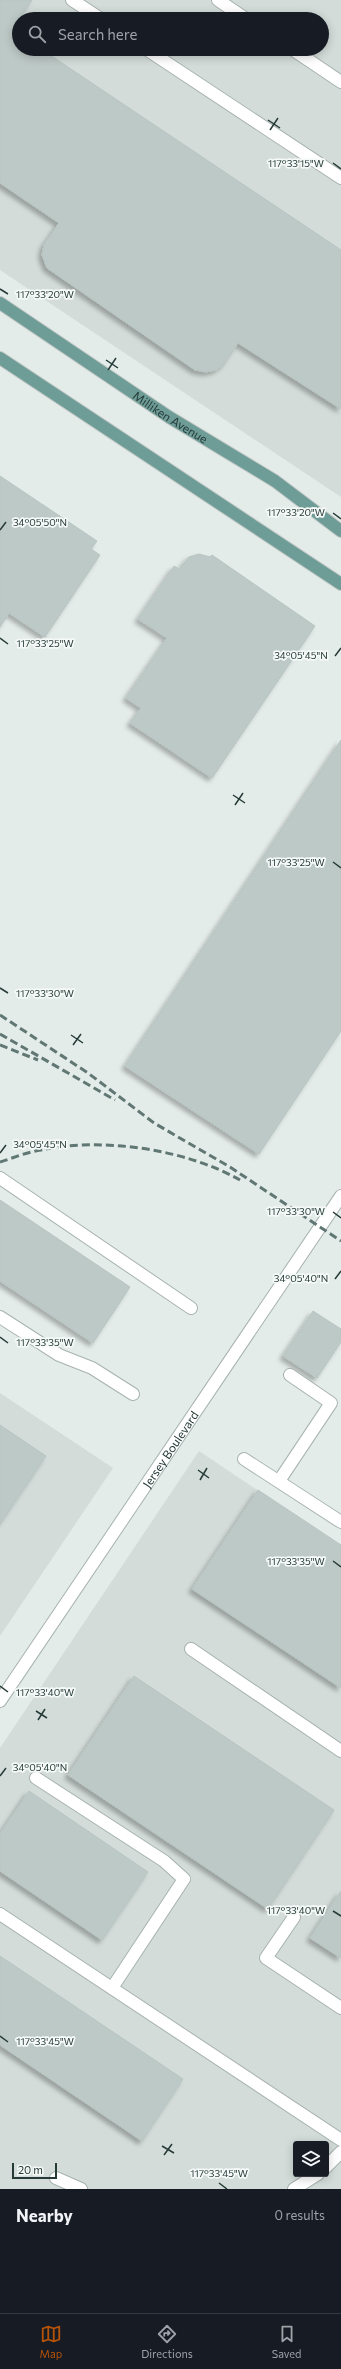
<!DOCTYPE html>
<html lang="en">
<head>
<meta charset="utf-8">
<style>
  :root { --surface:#171b24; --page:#242831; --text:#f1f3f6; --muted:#9ea1a6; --line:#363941; --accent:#b45309 }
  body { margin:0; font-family:Commissioner,sans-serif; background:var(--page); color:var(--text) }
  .controls { position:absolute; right:12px; bottom:12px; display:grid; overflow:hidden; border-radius:4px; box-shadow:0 2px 10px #0003 }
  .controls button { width:36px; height:36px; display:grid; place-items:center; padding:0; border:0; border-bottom:1px solid var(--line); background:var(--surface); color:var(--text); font:20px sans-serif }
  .scale { position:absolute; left:12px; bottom:10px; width:45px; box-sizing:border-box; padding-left:4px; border:2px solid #263b38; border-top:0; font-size:11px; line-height:14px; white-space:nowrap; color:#263b38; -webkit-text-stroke:3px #f5f9f7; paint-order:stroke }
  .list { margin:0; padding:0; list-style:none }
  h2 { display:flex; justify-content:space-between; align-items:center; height:52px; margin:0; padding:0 16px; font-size:17px }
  h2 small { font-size:13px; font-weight:400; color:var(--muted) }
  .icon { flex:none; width:22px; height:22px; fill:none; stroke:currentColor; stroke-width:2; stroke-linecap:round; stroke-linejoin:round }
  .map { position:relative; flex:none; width:341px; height:2189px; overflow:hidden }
  .search { position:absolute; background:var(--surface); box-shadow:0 2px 10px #0003; left:12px; right:12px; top:12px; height:44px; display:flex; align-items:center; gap:10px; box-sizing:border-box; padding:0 14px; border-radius:22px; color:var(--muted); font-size:15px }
  .sheet { height:124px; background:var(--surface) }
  nav { display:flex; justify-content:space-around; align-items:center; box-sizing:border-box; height:56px; border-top:1px solid var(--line); background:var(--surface); font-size:11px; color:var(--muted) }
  nav a { display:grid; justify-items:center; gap:2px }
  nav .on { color:var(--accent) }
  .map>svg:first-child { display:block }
  .built { fill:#d3dcd9; fill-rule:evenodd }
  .building { fill:#bdc9c6; stroke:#b7c5c1; filter:url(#shadow) }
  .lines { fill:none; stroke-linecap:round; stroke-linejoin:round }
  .minor-casing { stroke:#a7b3b0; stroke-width:14 }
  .major-casing { stroke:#c2c8c7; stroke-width:14 }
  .minor { stroke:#fff; stroke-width:12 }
  .major { stroke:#6e9c96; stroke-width:12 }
  .rail { stroke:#607773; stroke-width:3; stroke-dasharray:8 4; stroke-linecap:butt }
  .ticks { fill:none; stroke:#263b38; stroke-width:1.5 }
  .labels { text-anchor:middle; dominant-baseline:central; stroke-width:3.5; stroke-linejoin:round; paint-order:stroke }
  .street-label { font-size:12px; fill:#263b38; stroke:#f5f9f7 }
  .ticks-label { font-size:10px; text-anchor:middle; fill:#263b38; stroke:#f5f9f7; stroke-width:3.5; stroke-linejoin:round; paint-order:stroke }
</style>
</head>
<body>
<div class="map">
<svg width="341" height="2189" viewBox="0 0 341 2189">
  <defs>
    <filter id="shadow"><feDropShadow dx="-3.5" dy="3.5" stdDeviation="2" flood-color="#0004"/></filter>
  </defs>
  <rect width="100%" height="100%" fill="#e4ece9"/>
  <g class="built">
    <path d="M0 0H341V497L0 270ZM19 19H322V49H19Z"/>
    <polygon points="0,1393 113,1468 0,1636"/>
    <path d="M199 1451 341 1546V2189H0V1748ZM296 2144H326V2174H296Z"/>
  </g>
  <g class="building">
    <polygon points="0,0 32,0 12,30 19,34 19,49 41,49 341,250 341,409 238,343 224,364 216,370 206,372 195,370 47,268 42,255 44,245 59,223 0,183"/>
    <polygon points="0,476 97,541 91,549 100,555 45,637 9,613 0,627"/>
    <polygon points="199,554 210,557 212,555 315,626 212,778 130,723 141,708 126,698 167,638 138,619 174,566 179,569 189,557"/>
    <polygon points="341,740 341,1031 259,1154 125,1066"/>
    <polygon points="0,1200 130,1287 93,1343 0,1281"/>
    <polygon points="313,1311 341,1329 341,1342 317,1378 283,1356"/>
    <polygon points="0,1425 46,1456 0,1524"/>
    <polygon points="258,1490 341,1545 341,1688 192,1589"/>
    <polygon points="134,1676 334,1810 268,1909 68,1775"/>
    <polygon points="29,1791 148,1872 102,1940 0,1871 0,1834"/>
    <polygon points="341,1891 341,1958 310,1938"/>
    <polygon points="0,1956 183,2079 142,2141 0,2045"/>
  </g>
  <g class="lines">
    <defs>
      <g id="minor">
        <polyline points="72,0 101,19"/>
        <polyline points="218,0 246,19"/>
        <polyline points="146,49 341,178"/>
        <polyline points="292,49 341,82"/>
        <polyline points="0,1178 191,1308"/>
        <polyline points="0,1317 59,1355 92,1368 133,1394"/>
        <polyline points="244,1459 341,1522"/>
        <polyline points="279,1481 331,1403 290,1375"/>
        <polyline points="191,1649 341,1751"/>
        <path id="s1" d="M0 1701 341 1196"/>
        <polyline points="36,1778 164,1861 184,1879 112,1988"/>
        <polyline points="0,1914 341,2140"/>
        <polyline points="294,1917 266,1958 341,2008"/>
        <polyline points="326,2167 341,2152"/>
        <polyline points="56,2178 81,2189"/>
        <polyline points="294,2189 318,2174"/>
      </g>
      <g id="major">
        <path id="s2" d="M0 303 169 417 275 481 341 531"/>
        <polyline points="0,358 341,584"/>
      </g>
    </defs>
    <use href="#minor" class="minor-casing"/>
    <use href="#major" class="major-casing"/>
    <use href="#minor" class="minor"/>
    <use href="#major" class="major"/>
    <g class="rail">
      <polyline points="0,1015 88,1073 154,1123 230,1167 341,1241"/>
      <polyline points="0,1034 115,1100"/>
      <polyline points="0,1045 38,1060"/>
      <path d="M0 1162C13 1158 27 1152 41 1150 103 1137 185 1149 240 1180"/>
    </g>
  </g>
  <path class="ticks" d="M268 120 280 128M270 130 278 118M333 163 341 169M0 289 8 294M106 360 118 368M108 370 116 358M333 513 341 519M0 530 6 522M0 638 8 644M335 656 341 648M233 795 245 803M235 805 243 793M333 862 341 868M0 988 8 993M71 1035 83 1043M73 1045 81 1034M0 1153 6 1145M333 1212 341 1218M335 1279 341 1271M0 1337 8 1343M198 1470 209 1478M200 1480 207 1468M333 1561 341 1567M0 1686 8 1692M36 1711 47 1718M38 1720 45 1709M0 1776 6 1768M333 1911 341 1916M0 2036 8 2042M162 2146 174 2153M164 2155 172 2144M219 2183 227 2189"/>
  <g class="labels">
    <g class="street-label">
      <text stroke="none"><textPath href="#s2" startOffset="205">Milliken Avenue</textPath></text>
      <text stroke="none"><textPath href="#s1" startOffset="304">Jersey Boulevard</textPath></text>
    </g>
  </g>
  <g class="ticks-label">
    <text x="296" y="167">117°33'15"W</text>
    <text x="45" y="298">117°33'20"W</text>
    <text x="296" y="516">117°33'20"W</text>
    <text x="40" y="526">34°05'50"N</text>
    <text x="45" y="647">117°33'25"W</text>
    <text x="301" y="659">34°05'45"N</text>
    <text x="296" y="866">117°33'25"W</text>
    <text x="45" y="997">117°33'30"W</text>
    <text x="40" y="1148">34°05'45"N</text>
    <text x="296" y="1215">117°33'30"W</text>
    <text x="301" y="1282">34°05'40"N</text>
    <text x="45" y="1346">117°33'35"W</text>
    <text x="296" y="1565">117°33'35"W</text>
    <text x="45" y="1696">117°33'40"W</text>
    <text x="40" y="1771">34°05'40"N</text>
    <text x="296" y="1914">117°33'40"W</text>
    <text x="45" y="2045">117°33'45"W</text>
    <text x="219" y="2177">117°33'45"W</text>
  </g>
</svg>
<div class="controls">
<button><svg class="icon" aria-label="layers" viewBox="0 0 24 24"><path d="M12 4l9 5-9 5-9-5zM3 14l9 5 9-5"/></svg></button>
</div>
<div class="scale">20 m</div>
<div class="search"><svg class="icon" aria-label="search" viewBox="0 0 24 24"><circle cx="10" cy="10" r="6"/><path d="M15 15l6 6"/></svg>Search here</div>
</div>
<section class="sheet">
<h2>Nearby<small>0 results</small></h2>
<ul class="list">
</ul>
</section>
<nav>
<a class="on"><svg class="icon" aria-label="map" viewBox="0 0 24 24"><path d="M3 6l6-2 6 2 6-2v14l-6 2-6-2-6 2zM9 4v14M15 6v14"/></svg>Map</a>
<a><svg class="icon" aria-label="directions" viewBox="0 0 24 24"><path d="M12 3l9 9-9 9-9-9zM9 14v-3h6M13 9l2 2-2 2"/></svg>Directions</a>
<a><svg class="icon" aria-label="saved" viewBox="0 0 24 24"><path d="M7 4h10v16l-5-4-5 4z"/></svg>Saved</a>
</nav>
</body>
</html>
